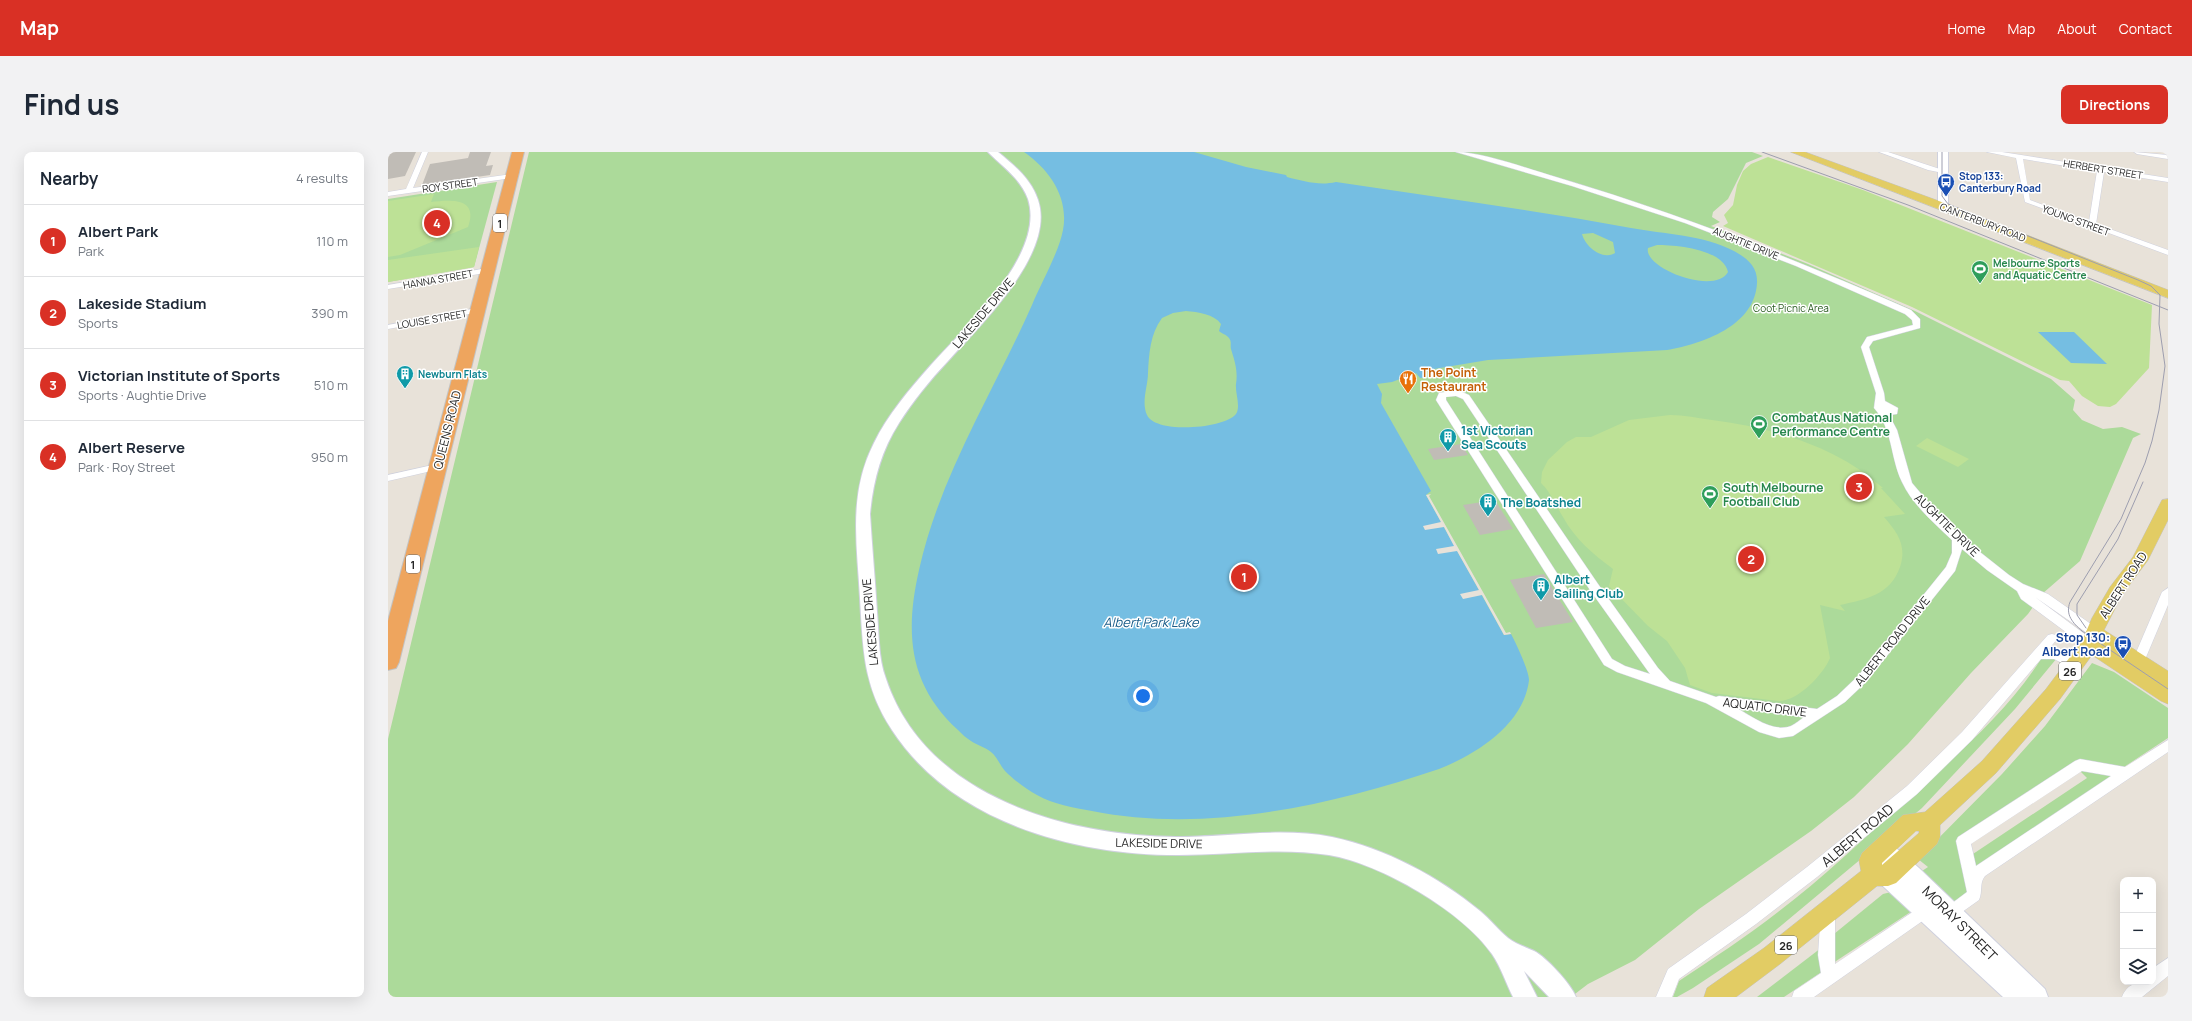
<!DOCTYPE html>
<html lang="en">
<head>
<meta charset="utf-8">
<style>
  :root { --surface:#fff; --page:#f2f2f3; --text:#1f2937; --muted:#747a83; --line:#e0e1e3; --accent:#d93025 }
  body { margin:0; font-family:Manrope,sans-serif; background:var(--page); color:var(--text) }
  .controls { position:absolute; right:12px; bottom:12px; display:grid; overflow:hidden; border-radius:8px; box-shadow:0 4px 16px #0002 }
  .controls button { width:36px; height:36px; display:grid; place-items:center; padding:0; border:0; border-bottom:1px solid var(--line); background:var(--surface); color:var(--text); font:20px sans-serif }
  .you { position:absolute; left:755px; top:544px; width:14px; height:14px; margin:-10px; border:3px solid #fff; border-radius:50%; background:#1a73e8; box-shadow:0 0 0 6px #1a73e833 }
  .badge { display:grid; place-items:center; width:26px; height:26px; border-radius:50%; background:var(--accent); color:#fff; font-size:13px; font-weight:700 }
  .pin { position:absolute; translate:-50% -50%; border:2px solid #fff; box-shadow:0 1px 4px #0006 }
  .list { margin:0; padding:0; list-style:none }
  h2 { display:flex; justify-content:space-between; align-items:center; height:52px; margin:0; padding:0 16px; font-size:17px }
  h2 small { font-size:13px; font-weight:400; color:var(--muted) }
  .list li { display:grid; grid-template-columns:26px 1fr auto; gap:12px; align-items:center; box-sizing:border-box; height:72px; padding:0 16px; border-top:1px solid var(--line) }
  .list b { display:block; font-size:15px; white-space:nowrap }
  .list p { margin:0; font-size:13px; white-space:nowrap; color:var(--muted) }
  .list em { font-size:13px; font-style:normal; color:var(--muted) }
  .icon { flex:none; width:22px; height:22px; fill:none; stroke:currentColor; stroke-width:2; stroke-linecap:round; stroke-linejoin:round }
  .map { position:relative; flex:none; width:1780px; height:845px; overflow:hidden; border-radius:8px }
  header { display:flex; align-items:center; gap:24px; box-sizing:border-box; height:56px; padding:0 20px; background:var(--accent); color:#fff }
  header strong { font-size:19px }
  nav { display:flex; gap:22px; margin-inline-start:auto; font-size:14px }
  .intro { display:flex; align-items:center; justify-content:space-between; box-sizing:border-box; height:96px; padding:0 24px }
  h1 { margin:0; font-size:28px }
  .button { padding:10px 18px; border-radius:8px; background:var(--accent); color:#fff; font-size:14px; font-weight:700 }
  main { display:flex; gap:24px; padding:0 24px }
  aside { flex:1; background:var(--surface); border-radius:8px; box-shadow:0 4px 16px #0002 }
  .map>svg:first-child { display:block }
  .green { fill:#acda9a }
  .pitch { fill:#bde196 }
  .water { fill:#75bee2; fill-rule:evenodd }
  .pier { fill:#e8e2d9 }
  .building { fill:#c0bcb6 }
  .lines { fill:none; stroke-linecap:round; stroke-linejoin:round }
  .street-casing { stroke:#cfd1de; stroke-width:1 }
  .secondary-casing { stroke:#cfd1de; stroke-width:2 }
  .primary-casing { stroke:#c3c3c3; stroke-width:1 }
  .highway-casing { stroke:#c3c3c3; stroke-width:2 }
  .street { fill:#fff; fill-rule:evenodd }
  .secondary { fill:#fff; fill-rule:evenodd }
  .primary { fill:#e2cc64; fill-rule:evenodd }
  .highway { fill:#eea55e; fill-rule:evenodd }
  .tram { stroke:#9d9eaf; stroke-width:1 }
  .labels { text-anchor:middle; dominant-baseline:central; stroke-width:3; stroke-linejoin:round; paint-order:stroke }
  .far-street-label { font-size:10px; fill:#272727; stroke:#fff }
  .far-transit-label { font-size:10px; font-weight:bold; fill:#164399; stroke:#fff; text-anchor:start }
  .far-leisure-label { font-size:10px; font-weight:bold; fill:#27864d; stroke:#fff; text-anchor:start }
  .far-park-label { font-size:10px; fill:#285b1f; stroke:#fff }
  .far-culture-label { font-size:10px; font-weight:bold; fill:#0d838f; stroke:#fff; text-anchor:start }
  .shield { fill:#fff; stroke:#686868; stroke-width:1 }
  .shield-label { font-size:11px; font-weight:bold; fill:#272727 }
  .street-label { font-size:12px; fill:#272727; stroke:#fff }
  .food-label { font-size:12px; font-weight:bold; fill:#c56008; stroke:#fff; text-anchor:start }
  .leisure-label { font-size:12px; font-weight:bold; fill:#27864d; stroke:#fff; text-anchor:start }
  .culture-label { font-size:12px; font-weight:bold; fill:#0d838f; stroke:#fff; text-anchor:start }
  .transit-label { font-size:12px; font-weight:bold; fill:#164399; stroke:#fff; text-anchor:end }
  .water-label { font-size:13px; font-style:italic; fill:#195c88; stroke:#fff }
  .near-street-label { font-size:14px; fill:#272727; stroke:#fff }
</style>
</head>
<body>
<header>
<strong>Map</strong>
<nav><a>Home</a><a>Map</a><a>About</a><a>Contact</a></nav>
</header>
<div class="intro"><h1>Find us</h1><a class="button">Directions</a></div>
<main>
<aside>
<h2>Nearby<small>4 results</small></h2>
<ul class="list">
<li><span class="badge">1</span><div><b>Albert Park</b><p>Park</p></div><em>110 m</em></li>
<li><span class="badge">2</span><div><b>Lakeside Stadium</b><p>Sports</p></div><em>390 m</em></li>
<li><span class="badge">3</span><div><b>Victorian Institute of Sports</b><p>Sports · Aughtie Drive</p></div><em>510 m</em></li>
<li><span class="badge">4</span><div><b>Albert Reserve</b><p>Park · Roy Street</p></div><em>950 m</em></li>
</ul>
</aside>
<div class="map">
<svg width="1780" height="845" viewBox="0 0 1780 845">
  <rect width="100%" height="100%" fill="#e8e2d9"/>
  <g class="green">
    <polygon points="141,0 1364,0 1375,4 1358,11 1340,47 1325,60 1324,65 1332,70 1323,74 1420,112 1527,159 1663,227 1687,248 1685,258 1694,268 1715,277 1734,275 1753,282 1745,286 1692,409 1654,442 1640,462 1583,521 1520,592 1466,645 1423,679 1311,757 1247,808 1200,832 1183,845 0,845 0,587"/>
    <polygon points="109,30 86,115 0,130 0,47"/>
    <path d="M1669 506 1627 557 1534 656 1371 792 1305 836 1289 845H1285L1291 829C1324 807 1358 785 1390 760 1434 727 1474 688 1515 651 1564 607 1617 563 1653 507Z"/>
    <polygon points="1704,511 1726,520 1780,556 1780,586 1736,615 1691,610 1569,687 1581,739 1569,749 1562,750 1534,723 1534,719 1540,715 1530,707 1614,622 1657,574"/>
    <polygon points="1691,618 1729,621 1586,716 1585,702 1699,626"/>
    <polygon points="1503,740 1524,759 1445,811 1446,782 1495,742"/>
    <polygon points="1433,796 1435,819 1396,845 1369,845"/>
  </g>
  <g class="pitch">
    <polygon points="1380,5 1475,38 1764,153 1761,216 1728,252 1722,255 1710,254 1694,244 1681,229 1672,228 1524,155 1335,74 1340,71 1336,63 1345,53 1349,33 1355,19 1363,12"/>
    <path d="M46 42 43 50C62 48 91 45 80 75L12 103 0 105V49Z"/>
    <polygon points="91,95 86,115 0,130 0,108"/>
    <path d="M1282 263C1296 263 1310 266 1324 268 1385 276 1449 294 1495 336H1493L1517 362 1496 365C1510 381 1519 394 1512 415 1502 443 1479 447 1452 453L1457 459 1432 453 1442 506C1435 523 1409 550 1390 549L1324 541 1302 533 1297 516 1279 489 1260 474 1221 434 1225 417C1205 402 1187 387 1175 365 1167 352 1164 342 1153 331L1154 320 1160 308 1179 290 1188 285H1203L1241 268Z"/>
    <polygon points="1539,286 1581,307 1570,315 1528,294"/>
  </g>
  <g class="water">
    <path d="M636 0H806L858 15 898 23 899 25C915 29 931 34 948 30 1046 45 1145 58 1243 76 1276 82 1316 83 1346 99 1359 106 1370 115 1369 131 1367 174 1314 192 1279 198L1100 208 1034 219 1039 225 1032 226 1028 221 1004 230 989 232 994 242 993 251 1043 339 1038 343 1116 483 1123 482C1128 491 1141 519 1141 528 1136 572 1089 602 1051 617 944 653 818 682 704 659 686 656 665 652 649 643 638 637 626 628 617 619 612 613 609 605 603 600 597 595 589 593 583 589 578 586 574 582 570 578 520 532 517 480 531 418 552 323 605 241 644 153 653 131 671 100 675 78 681 46 662 18 636 0ZM1205 81 1225 90 1227 101C1214 109 1197 94 1194 82ZM1269 93C1288 93 1335 97 1340 120 1327 144 1255 116 1260 96ZM798 159C810 160 826 162 833 172L831 179C834 182 838 182 841 186 844 190 842 193 843 197 847 210 850 219 848 232 847 241 853 254 848 262 836 277 767 282 759 263 753 250 760 234 760 221 761 202 762 182 774 166L785 161Z"/>
    <polygon points="1650,180 1686,180 1719,212 1683,211"/>
  </g>
  <polygon class="pier" points="1043,342 1041,344 1118,481 1122,480 1123,482 1116,483 1094,443 1075,447 1072,442 1091,438 1069,399 1050,402 1048,397 1066,394 1056,375 1037,378 1035,374 1053,370 1038,343"/>
  <g class="building">
    <polygon points="0,0 28,0 17,24 0,27"/>
    <polygon points="82,0 103,0 98,14 105,13 102,23 34,33 42,12 80,6"/>
    <polygon points="1073,292 1080,303 1046,308 1040,297"/>
    <polygon points="1107,348 1125,377 1092,383 1075,353"/>
    <polygon points="1156,422 1185,470 1148,476 1122,428"/>
  </g>
  <g class="lines">
    <defs>
      <g id="street">
        <polygon points="34,0 40,0 25,36 124,22 127,24 124,26 0,44 0,40 18,37"/>
        <path d="M1068 0C1095 0 1140 17 1168 25 1289 61 1407 107 1523 158L1532 167V176L1485 189 1481 195 1496 241 1497 249 1510 256 1509 262 1501 263 1509 278 1524 331 1552 364 1578 389 1621 423 1635 432 1660 442 1710 477 1712 480 1710 483H1702L1647 445 1706 489 1708 492 1706 495H1698L1633 447 1629 439 1599 418 1574 397 1567 419 1478 530 1457 550 1405 584 1391 586 1371 580 1318 551 1229 520 1216 513 1048 248 1051 241 1069 238 1081 243 1210 432 1270 516 1282 529 1328 545 1331 544 1429 557 1449 544 1470 524 1558 415 1564 401V388C1546 371 1524 352 1514 330 1502 305 1505 277 1486 256L1488 241 1473 195 1479 185 1525 173 1524 168 1517 162 1408 114 1297 71 1184 34ZM1068 244 1075 247 1202 438 1262 522 1237 514 1224 507 1058 248V245ZM1349 556 1416 565C1412 568 1407 572 1403 574 1385 581 1363 564 1349 556Z"/>
        <polygon points="1491,0 1500,0 1558,19 1555,21 1540,18"/>
        <path d="M1599 0H1614L1780 26V30L1716 20 1708 72 1780 98V103L1637 50 1628 6ZM1635 7 1709 19 1701 70 1642 48Z"/>
        <polygon points="1746,0 1780,3 1780,7 1749,2"/>
        <polygon points="100,116 104,118 103,120 0,137 0,133"/>
        <polygon points="89,156 93,158 92,160 0,177 0,173"/>
        <polygon points="49,312 52,313 54,315 52,317 0,329 0,323"/>
        <polygon points="1780,436 1780,453 1756,510 1754,513 1746,513 1744,510 1774,440"/>
        <path d="M1664 482 1668 483 1670 486 1660 498C1670 499 1687 503 1692 512L1690 515 1686 517 1666 507H1653L1584 588 1529 642 1429 725 1368 772 1291 827 1284 845H1268L1280 817 1358 762 1419 715 1519 634 1574 580 1660 483Z"/>
        <path d="M1780 588V600L1597 724C1591 731 1595 739 1591 748L1560 770 1555 768 1553 763 1555 758 1579 740 1568 689 1570 685 1687 609 1692 607 1737 615ZM1694 619 1723 624 1588 714 1583 692Z"/>
        <polygon points="1538,751 1543,753 1545,758 1543,763 1426,845 1404,845 1406,839 1433,821 1430,803 1433,759 1435,754 1440,752 1445,754 1447,759 1447,812"/>
        <path d="M1780 806V824L1754 845H1734C1740 830 1751 830 1765 830V816Z"/>
      </g>
      <g id="secondary">
        <path d="M600 0H610C627 14 643 27 650 48 668 101 592 173 560 209 542 228 525 249 511 271 493 299 485 329 482 362 484 395 487 427 489 460 491 482 490 506 498 527 537 644 677 684 788 685 840 685 893 675 944 685 997 696 1051 725 1092 759 1102 767 1110 778 1120 786 1127 792 1138 795 1146 799 1158 805 1183 832 1188 845H1161L1136 819 1149 845H1125C1118 831 1113 815 1104 802 1074 759 993 712 941 703 891 695 840 703 790 703 685 703 564 670 504 578 475 534 475 497 472 446 469 392 460 342 486 291 500 262 522 237 543 213 576 176 658 103 640 47 632 26 615 15 600 0Z"/>
        <polygon points="1550,0 1560,0 1560,54 1555,57 1550,54"/>
        <polygon points="1494,688 1501,690 1531,716 1657,837 1660,845 1615,845 1484,724 1481,717 1484,710 1491,708 1484,697 1487,690"/>
      </g>
      <g id="primary">
        <polygon points="1403,0 1417,0 1559,52 1780,138 1780,146"/>
        <path d="M1780 347V368L1760 408 1734 443 1716 478 1780 519V552L1773 549 1704 503 1672 547 1608 621 1552 673V685L1549 692 1508 731 1500 734H1489L1392 812 1348 845H1316L1319 836 1376 796 1473 719 1471 708 1474 701 1515 663 1537 660 1594 609 1658 537 1694 489 1704 466 1722 435 1745 405 1774 348ZM1528 679H1531V681L1494 713V711Z"/>
      </g>
      <polygon id="highway" points="124,0 136,0 11,510 8,516 0,518 0,469"/>
    </defs>
    <use href="#street" class="street-casing"/>
    <use href="#secondary" class="secondary-casing"/>
    <use href="#primary" class="primary-casing"/>
    <use href="#highway" class="highway-casing"/>
    <use href="#street" class="street"/>
    <use href="#secondary" class="secondary"/>
    <use href="#primary" class="primary"/>
    <use href="#highway" class="highway"/>
    <g class="tram">
      <polyline points="1374,0 1520,53 1780,158"/>
      <path d="M1554 0V44L1560 52 1750 128 1763 134 1772 143 1771 172 1777 214 1771 258 1764 289 1757 311 1733 367 1682 450C1677 463 1685 471 1694 479L1780 537"/>
      <polyline points="1698,476 1689,463 1689,452 1730,387 1755,330"/>
    </g>
  </g>
  <defs>
    <symbol id="bus-pin" viewBox="-11 -11 22 30"><path d="M0 17L-7.5 6A9.5 9.5 0 1 1 7.5 6Z" fill="#1a4fb4" stroke="#fff"/><path d="M-5-6H5V4H4V6H2V4H-2V6H-4V4H-5ZM-3.5-4V0h7V-4ZM-3.5 1.2v1.5H-2V1.2ZM2 1.2v1.5H3.5V1.2Z" fill="#fff"/></symbol>
    <symbol id="stadium-pin" viewBox="-11 -11 22 30"><path d="M0 17L-7.5 6A9.5 9.5 0 1 1 7.5 6Z" fill="#2e9e5b" stroke="#fff"/><path d="M0-5a6.5 5 0 1 0 0 10a6.5 5 0 1 0 0-10ZM-3.5-1.8h7v3.6h-7Z" fill="#fff"/></symbol>
    <symbol id="building-pin" viewBox="-11 -11 22 30"><path d="M0 17L-7.5 6A9.5 9.5 0 1 1 7.5 6Z" fill="#0f9aa8" stroke="#fff"/><path d="M-4-6H4V6H1V3H-1V6H-4ZM-2.5-4.3h1.7v1.8h-1.7ZM.8-4.3h1.7v1.8H.8ZM-2.5-1h1.7V.8h-1.7ZM.8-1h1.7V.8H.8Z" fill="#fff"/></symbol>
    <symbol id="restaurant-pin" viewBox="-11 -11 22 30"><path d="M0 17L-7.5 6A9.5 9.5 0 1 1 7.5 6Z" fill="#e8710a" stroke="#fff"/><path d="M-5-6h1v4h1v-4h1v4h1v-4h1v5L-1.5 .5V6h-2V.5L-5-1ZM5-6V6H3V1.5H1.5Q1.5-4 5-6Z" fill="#fff"/></symbol>
  </defs>
  <g fill-rule="evenodd">
    <use href="#bus-pin" x="1548" y="20" width="20" height="27"/>
    <use href="#stadium-pin" x="1582" y="107" width="20" height="27"/>
    <use href="#building-pin" x="7" y="212" width="20" height="27"/>
    <use href="#restaurant-pin" x="1010" y="217" width="20" height="27"/>
    <use href="#stadium-pin" x="1361" y="262" width="20" height="27"/>
    <use href="#building-pin" x="1050" y="275" width="20" height="27"/>
    <use href="#stadium-pin" x="1312" y="332" width="20" height="27"/>
    <use href="#building-pin" x="1090" y="340" width="20" height="27"/>
    <use href="#building-pin" x="1143" y="424" width="20" height="27"/>
    <use href="#bus-pin" x="1725" y="482" width="20" height="27"/>
  </g>
  <g class="labels">
    <g class="far-street-label">
      <text transform="translate(1715 17) rotate(9)">HERBERT STREET</text>
      <text transform="translate(62 33) rotate(-8)">ROY STREET</text>
      <text transform="translate(1688 68) rotate(20)">YOUNG STREET</text>
      <text transform="translate(1595 70) rotate(21)">CANTERBURY ROAD</text>
      <text transform="translate(1358 91) rotate(22)">AUGHTIE DRIVE</text>
      <text transform="translate(50 127) rotate(-10)">HANNA STREET</text>
      <text transform="translate(44 167) rotate(-10)">LOUISE STREET</text>
    </g>
    <g class="far-transit-label">
      <text x="1571" y="24">Stop 133:<tspan x="1571" dy="12">Canterbury Road</tspan></text>
    </g>
    <g class="far-leisure-label">
      <text x="1605" y="111">Melbourne Sports<tspan x="1605" dy="12">and Aquatic Centre</tspan></text>
    </g>
    <g class="far-park-label">
      <text x="1403" y="156">Coot Picnic Area</text>
    </g>
    <g class="far-culture-label">
      <text x="30" y="222">Newburn Flats</text>
    </g>
    <g class="shield">
      <rect x="105" y="62" width="14" height="18" rx="3"/>
      <rect x="18" y="403" width="14" height="18" rx="3"/>
      <rect x="1671" y="510" width="22" height="18" rx="3"/>
      <rect x="1387" y="784" width="22" height="18" rx="3"/>
    </g>
    <g class="shield-label">
      <text x="112" y="71">1</text>
      <text x="25" y="412">1</text>
      <text x="1682" y="519">26</text>
      <text x="1398" y="793">26</text>
    </g>
    <g class="street-label">
      <text transform="translate(595 161) rotate(-50)">LAKESIDE DRIVE</text>
      <text transform="translate(59 278) rotate(-76)">QUEENS ROAD</text>
      <text transform="translate(1559 373) rotate(44)">AUGHTIE DRIVE</text>
      <text transform="translate(1735 433) rotate(-57)">ALBERT ROAD</text>
      <text transform="translate(482 470) rotate(-95)">LAKESIDE DRIVE</text>
      <text transform="translate(1504 489) rotate(-51)">ALBERT ROAD DRIVE</text>
      <text transform="translate(1377 555) rotate(7)">AQUATIC DRIVE</text>
      <text transform="translate(771 691) rotate(1)">LAKESIDE DRIVE</text>
    </g>
    <g class="food-label">
      <text x="1033" y="220">The Point<tspan x="1033" dy="14">Restaurant</tspan></text>
    </g>
    <g class="leisure-label">
      <text x="1384" y="265">CombatAus National<tspan x="1384" dy="14">Performance Centre</tspan></text>
      <text x="1335" y="335">South Melbourne<tspan x="1335" dy="14">Football Club</tspan></text>
    </g>
    <g class="culture-label">
      <text x="1073" y="278">1st Victorian<tspan x="1073" dy="14">Sea Scouts</tspan></text>
      <text x="1113" y="350">The Boatshed</text>
      <text x="1166" y="427">Albert<tspan x="1166" dy="14">Sailing Club</tspan></text>
    </g>
    <g class="transit-label">
      <text x="1722" y="485">Stop 130:<tspan x="1722" dy="14">Albert Road</tspan></text>
    </g>
    <g class="water-label">
      <text x="763" y="470">Albert Park Lake</text>
    </g>
    <g class="near-street-label">
      <text transform="translate(1469 683) rotate(-40)">ALBERT ROAD</text>
      <text transform="translate(1572 771) rotate(45)">MORAY STREET</text>
    </g>
  </g>
</svg>
<div class="controls">
<button>+</button>
<button>−</button>
<button><svg class="icon" aria-label="layers" viewBox="0 0 24 24"><path d="M12 4l9 5-9 5-9-5zM3 14l9 5 9-5"/></svg></button>
</div>
<div class="you"></div>
<div class="pin badge" style="left:856px;top:425px">1</div>
<div class="pin badge" style="left:1363px;top:407px">2</div>
<div class="pin badge" style="left:1471px;top:335px">3</div>
<div class="pin badge" style="left:49px;top:71px">4</div>
</div>
</main>
</body>
</html>
